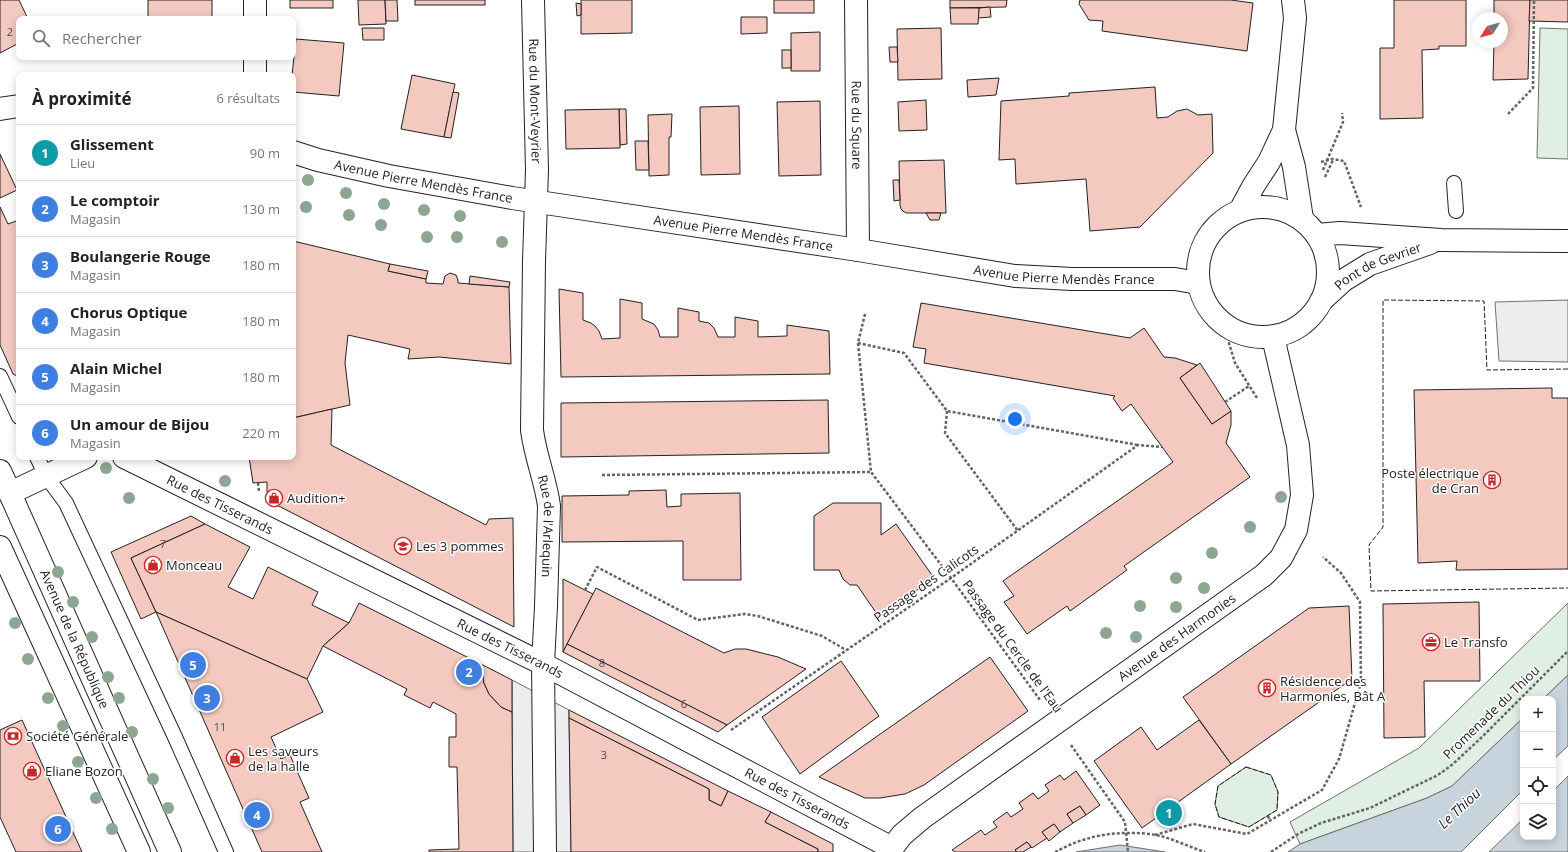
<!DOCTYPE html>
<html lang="fr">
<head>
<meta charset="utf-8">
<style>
  :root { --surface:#fff; --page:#f6f6f6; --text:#222; --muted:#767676; --line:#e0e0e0; --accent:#c62828 }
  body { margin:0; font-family:"Open Sans",sans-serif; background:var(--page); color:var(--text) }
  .controls { position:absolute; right:12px; bottom:12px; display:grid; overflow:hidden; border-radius:8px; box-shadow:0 2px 10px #0003 }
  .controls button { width:36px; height:36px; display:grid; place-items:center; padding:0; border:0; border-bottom:1px solid var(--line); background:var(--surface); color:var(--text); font:20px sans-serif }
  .compass { position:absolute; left:1472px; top:12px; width:36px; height:36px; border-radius:50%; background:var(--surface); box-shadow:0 2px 10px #0003; rotate:233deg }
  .you { position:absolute; left:1015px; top:419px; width:14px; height:14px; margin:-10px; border:3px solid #fff; border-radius:50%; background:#1a73e8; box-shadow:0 0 0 6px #1a73e833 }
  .badge { display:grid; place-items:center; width:26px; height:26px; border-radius:50%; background:var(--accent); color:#fff; font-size:13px; font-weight:700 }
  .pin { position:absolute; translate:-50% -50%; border:2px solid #fff; box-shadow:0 1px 4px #0006 }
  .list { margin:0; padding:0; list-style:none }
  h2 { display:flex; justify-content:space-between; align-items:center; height:52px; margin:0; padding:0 16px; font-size:17px }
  h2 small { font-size:13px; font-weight:400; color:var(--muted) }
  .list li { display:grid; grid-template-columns:26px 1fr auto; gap:12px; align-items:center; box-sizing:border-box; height:56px; padding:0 16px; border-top:1px solid var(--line) }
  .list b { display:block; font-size:15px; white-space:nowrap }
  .list p { margin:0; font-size:13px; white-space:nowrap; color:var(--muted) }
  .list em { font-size:13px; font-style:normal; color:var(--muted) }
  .icon { flex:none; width:22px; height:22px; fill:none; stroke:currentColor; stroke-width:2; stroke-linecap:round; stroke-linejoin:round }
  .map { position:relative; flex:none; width:1568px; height:852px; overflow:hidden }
  .search { position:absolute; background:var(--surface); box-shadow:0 2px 10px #0003; left:16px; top:16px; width:280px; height:44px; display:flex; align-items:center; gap:10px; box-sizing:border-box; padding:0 14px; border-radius:8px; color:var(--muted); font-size:15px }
  .panel { position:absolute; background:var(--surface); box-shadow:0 2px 10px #0003; left:16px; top:72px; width:280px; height:388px; border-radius:8px }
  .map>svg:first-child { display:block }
  .green { fill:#e0efe3; stroke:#6f6f6f }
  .parking { fill:#ededed; stroke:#6f6f6f }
  .water { fill:#c7d3dd; stroke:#6f6f6f }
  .building { fill:#f3c9c0; stroke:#222 }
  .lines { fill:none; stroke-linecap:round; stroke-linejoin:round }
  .lane-casing { stroke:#222; stroke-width:16 }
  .street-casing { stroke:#222; stroke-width:24 }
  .secondary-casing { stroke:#222; stroke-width:24 }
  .path { stroke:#646464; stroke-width:2.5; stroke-dasharray:3 2; stroke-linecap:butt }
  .lane { stroke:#fff; stroke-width:14 }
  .street { stroke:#fff; stroke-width:22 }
  .secondary { stroke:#fff; stroke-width:22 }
  .fence { stroke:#222; stroke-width:1; stroke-dasharray:5 2; stroke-linecap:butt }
  .tree { fill:#8da692 }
  .labels { text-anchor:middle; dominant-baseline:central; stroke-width:3; stroke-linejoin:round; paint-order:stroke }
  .number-label { font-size:11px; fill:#564c4a }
  .street-label { font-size:13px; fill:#222; stroke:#fff }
  .poi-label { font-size:13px; fill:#222; stroke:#fff; text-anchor:start }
  .water-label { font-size:14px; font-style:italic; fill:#222; stroke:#fff }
</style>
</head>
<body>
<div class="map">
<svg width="1568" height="852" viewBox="0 0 1568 852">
  <rect width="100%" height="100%" fill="#fff"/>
  <g class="green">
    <polygon points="1540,28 1568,29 1568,159 1537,158"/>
    <polygon points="1568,603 1568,675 1543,699 1523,699 1523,718 1452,786 1427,798 1300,844 1290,822 1419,748"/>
    <polygon points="1246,767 1271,775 1278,792 1277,810 1249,827 1219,817 1215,804 1218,786"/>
  </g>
  <g class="parking">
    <polygon points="1568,300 1568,362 1499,361 1495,302"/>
    <polygon points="512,680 569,710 571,852 513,852"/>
  </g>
  <g class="water">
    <polygon points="1568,675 1568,746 1553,760 1553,699 1543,699"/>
    <polygon points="1523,718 1523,790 1461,852 1288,852 1300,844 1427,798 1452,786"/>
    <polygon points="1568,776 1568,852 1489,852 1523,819 1523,837 1553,837 1553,791"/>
    <polygon points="1120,845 1165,852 1076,852"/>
  </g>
  <g class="building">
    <polygon points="0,0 19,0 28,19 19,19 19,43 0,53"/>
    <rect x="148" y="0" width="64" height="19"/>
    <rect x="290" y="0" width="43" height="8"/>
    <polygon points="358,0 385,0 386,24 359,25"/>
    <polygon points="385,0 397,0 398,21 386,21"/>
    <rect x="415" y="0" width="70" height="5"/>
    <polygon points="581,0 632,0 632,33 581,34"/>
    <rect x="774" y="0" width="40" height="13"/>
    <polygon points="950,0 1007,0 1006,7 950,8"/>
    <polygon points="1080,0 1231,0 1253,3 1247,51 1102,31 1103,21 1089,20 1079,4"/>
    <polygon points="1394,0 1466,0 1466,46 1439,46 1439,49 1422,50 1423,118 1380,119 1380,48 1394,48"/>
    <polygon points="1494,0 1530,0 1528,79 1493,80 1494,42 1502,42 1502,18 1494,18"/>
    <polygon points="1530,0 1568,0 1568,22 1529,21"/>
    <polygon points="576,3 581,4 581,15 577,16"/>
    <polygon points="990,7 991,17 978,18 979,8"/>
    <polygon points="950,8 979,8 978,24 951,24"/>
    <polygon points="741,17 767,17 767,33 741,34"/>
    <polygon points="362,28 384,28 384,40 363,40"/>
    <polygon points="941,28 942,79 898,80 897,29"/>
    <polygon points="820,32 820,71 791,71 791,33"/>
    <polygon points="296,39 344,43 339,96 293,92 292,75"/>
    <polygon points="889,47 897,47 898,62 890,62"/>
    <rect x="782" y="50" width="9" height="18"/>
    <polygon points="412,75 455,84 444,137 401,129"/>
    <polygon points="999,78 996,95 968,97 967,80"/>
    <polygon points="1155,87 1157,118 1168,117 1177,111 1187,109 1198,115 1212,114 1213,153 1140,227 1090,231 1086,179 1016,184 1015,159 999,160 1001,101 1069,96 1069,93"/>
    <polygon points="453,92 459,93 451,138 444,137"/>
    <polygon points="926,100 927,130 899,131 898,102"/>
    <polygon points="820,101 821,175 779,176 777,102"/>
    <polygon points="739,106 740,174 701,175 700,107"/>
    <polygon points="619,109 626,109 627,144 620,145"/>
    <polygon points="619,109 620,148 566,149 565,110"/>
    <polygon points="672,114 671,137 669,137 669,175 649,176 648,115"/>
    <polygon points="635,141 648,141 649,170 636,170"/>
    <polygon points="0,154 17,190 0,198"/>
    <polygon points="944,160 946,213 906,213 903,211 901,209 900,205 899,161"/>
    <polygon points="893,180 899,180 900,200 894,201"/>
    <polygon points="0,207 8,224 19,220 19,377 13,374 0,345"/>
    <polygon points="926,213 941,213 939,220 930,220"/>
    <polygon points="293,241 390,264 388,271 426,279 426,283 443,284 445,276 450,273 456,275 458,280 458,283 509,287 511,364 439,357 408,359 410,349 348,335 345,363 350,405 293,418"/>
    <polygon points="390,264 428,271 426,279 388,271"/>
    <polygon points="470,276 510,282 509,287 469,284"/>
    <polygon points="559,289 583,293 583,320 591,323 595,326 599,331 602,339 620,338 620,299 642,303 642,319 654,324 658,330 660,337 678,337 678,308 699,312 699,321 709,323 714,328 718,337 735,337 735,317 758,321 758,337 787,336 787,325 829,331 830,374 561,377"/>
    <polygon points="921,303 1130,338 1144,328 1164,357 1175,358 1197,365 1180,378 1212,424 1231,411 1231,425 1226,443 1250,477 1124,566 1127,570 1070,611 1067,606 1027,634 1004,602 1014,596 1003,581 1173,462 1131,404 1122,411 1113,398 1115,396 924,363 926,349 913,347"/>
    <polygon points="1200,363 1231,411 1212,424 1180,378"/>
    <polygon points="1552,388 1552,398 1568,398 1568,569 1456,570 1457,561 1418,563 1414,390"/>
    <polygon points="828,400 829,453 561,457 561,403"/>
    <polygon points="332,409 331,445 486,525 489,519 513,518 514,627 269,501 273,494 267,492 267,482 253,483 249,457 293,457 293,418"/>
    <polygon points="666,490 667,507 681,506 681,494 740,493 741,580 683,580 683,541 562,542 562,496 629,495 629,491"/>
    <polygon points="833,503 881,503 881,535 896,524 934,578 879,617 857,585 850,585 843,579 839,570 814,570 814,516"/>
    <polygon points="191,516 205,524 131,558 156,612 141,619 111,552"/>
    <polygon points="205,524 250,547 228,587 253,599 268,567 318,592 312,605 349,623 323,646 307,679 156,612 131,558"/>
    <polygon points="563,579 593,594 563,652"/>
    <polygon points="596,588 724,653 735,649 746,649 778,657 806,669 727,725 567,644"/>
    <polygon points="1479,602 1480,681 1424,681 1425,737 1384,738 1383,604"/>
    <polygon points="359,603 481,664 484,683 489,694 501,707 512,712 513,852 429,852 429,850 459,849 457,767 449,767 449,737 456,737 456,714 433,702 430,708 404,695 407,689 323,646 349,623"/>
    <polygon points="1349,606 1352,679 1231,764 1183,697 1309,608"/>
    <polygon points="156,612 307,679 323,712 271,737 281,759 290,755 309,798 300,802 322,852 262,852"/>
    <polygon points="567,644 684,703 727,725 718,732 563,652"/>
    <polygon points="990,657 1028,711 924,785 905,794 880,798 865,798 819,777"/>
    <polygon points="841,661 879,716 800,774 762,717"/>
    <polygon points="481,664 512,680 512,712 501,707 489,694 484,683"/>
    <polygon points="569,710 728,791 721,806 709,800 709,789 569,718"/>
    <polygon points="569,718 709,789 709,800 721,806 728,791 771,812 765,822 818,849 818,852 571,852"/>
    <polygon points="22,720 82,852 16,852 0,817 0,730"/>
    <polygon points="1199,720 1231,764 1142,828 1094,761 1141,727 1157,750"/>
    <polygon points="1076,771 1100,805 1086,815 1080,806 1067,814 1073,823 1060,832 1054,824 1042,832 1047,838 1032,848 1027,842 1015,850 1017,852 955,852 952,850 981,830 985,835 997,827 993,822 1007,812 1011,817 1023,809 1019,803 1033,793 1038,799 1049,791 1045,785 1060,775 1064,780"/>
    <polygon points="1080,806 1086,815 1073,823 1067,814"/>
    <polygon points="771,812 833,844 833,852 818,852 818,849 765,822"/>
    <polygon points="1054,824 1060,832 1049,841 1042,832"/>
    <polygon points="1027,842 1031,847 1023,852 1017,852 1015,850"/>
  </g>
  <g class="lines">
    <defs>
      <g id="lane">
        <polyline points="1454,183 1456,211"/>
        <polyline points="0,376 19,417"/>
        <polyline points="37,457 46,476 66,503 175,737 226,852"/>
      </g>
      <g id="street">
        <path id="s1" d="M533 0 537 170 534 261 532 430C535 456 546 481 549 506L546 606 543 664 545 852"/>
        <path id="s2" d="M856 0 858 250"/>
        <polyline points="255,19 255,0"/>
        <polyline points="255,75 255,57"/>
        <polyline points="0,109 19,106"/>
        <path id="s3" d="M293 152 318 160 389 176 512 198 858 250 1015 276 1072 279H1175L1198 283"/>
        <path id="s4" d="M124 457 543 664 892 848"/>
        <polyline points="10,493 86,457"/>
        <path id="s5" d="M889 852 902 835 922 818 1264 575 1281 558 1296 530 1302 495 1298 445 1273 337"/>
      </g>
      <g id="secondary">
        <polyline points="1284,130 1294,167 1302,219"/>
        <circle cx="1263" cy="272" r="65"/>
        <polyline points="1241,209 1254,185 1269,162 1284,130 1295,18 1293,0"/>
        <polyline points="1317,235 1340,233 1441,240 1568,241"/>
        <path id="s6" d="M1321 301 1344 280 1370 264 1430 243"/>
        <path id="s7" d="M0 471 170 852"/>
        <polyline points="0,547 139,852"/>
      </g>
    </defs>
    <use href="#lane" class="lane-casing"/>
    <use href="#street" class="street-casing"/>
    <use href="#secondary" class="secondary-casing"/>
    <g class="path">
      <polyline points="1508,114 1533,88 1534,0"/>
      <polyline points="1321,162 1333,159 1344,161 1361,207"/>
      <polyline points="1323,170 1343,122 1342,113"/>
      <polyline points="1325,177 1333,160"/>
      <polyline points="865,314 858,343 871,472 951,578 1040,700"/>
      <polyline points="1223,323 1235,363 1257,398"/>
      <polyline points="858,343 904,353 947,411 1138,445"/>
      <polyline points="1225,402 1249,386"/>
      <polyline points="947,411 945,433 1018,531"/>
      <polyline points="602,475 871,472"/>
      <polyline points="258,483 259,492"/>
      <polyline points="585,590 597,567 698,620 745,614 758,616 822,636 846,650"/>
      <polyline points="731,730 951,578 1138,445 1162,447"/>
      <polyline points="1071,745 1125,822 1128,852"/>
      <polyline points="1268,816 1270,821"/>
      <polyline points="1155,835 1193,824 1247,834 1322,790 1339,759 1361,682 1360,602 1341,573 1323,557"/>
      <path d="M1055 852C1065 847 1075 842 1086 839 1109 832 1138 831 1161 836 1175 840 1190 847 1205 852"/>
      <polyline points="1271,852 1298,834 1321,823 1370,808 1438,775 1453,764 1482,737 1568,651"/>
    </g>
    <use href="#lane" class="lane"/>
    <use href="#street" class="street"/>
    <use href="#secondary" class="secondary"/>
    <g class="fence">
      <polyline points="1568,369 1487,370 1484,301 1383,300 1383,527 1369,545 1371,591 1568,588"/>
      <polygon points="1246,767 1271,775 1278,792 1277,810 1249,827 1219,817 1215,804 1218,786"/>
    </g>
  </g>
  <g class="tree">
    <circle cx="308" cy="180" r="6"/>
    <circle cx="346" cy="193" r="6"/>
    <circle cx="384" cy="204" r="6"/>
    <circle cx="306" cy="207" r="6"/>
    <circle cx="424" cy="210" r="6"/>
    <circle cx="349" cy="215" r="6"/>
    <circle cx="460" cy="216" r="6"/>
    <circle cx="381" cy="225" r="6"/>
    <circle cx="427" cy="237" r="6"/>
    <circle cx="457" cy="237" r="6"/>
    <circle cx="502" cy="242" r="6"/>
    <circle cx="106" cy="468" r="6"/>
    <circle cx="225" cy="481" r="6"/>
    <circle cx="1281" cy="497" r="6"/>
    <circle cx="129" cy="498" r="6"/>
    <circle cx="1250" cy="527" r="6"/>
    <circle cx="1212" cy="553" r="6"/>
    <circle cx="58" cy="572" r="6"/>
    <circle cx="1176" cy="578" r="6"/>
    <circle cx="1204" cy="588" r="6"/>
    <circle cx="73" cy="602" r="6"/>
    <circle cx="1140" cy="606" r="6"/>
    <circle cx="1176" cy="607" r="6"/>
    <circle cx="15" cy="623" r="6"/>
    <circle cx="1106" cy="633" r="6"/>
    <circle cx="92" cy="637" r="6"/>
    <circle cx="1136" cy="637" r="6"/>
    <circle cx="28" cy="659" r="6"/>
    <circle cx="108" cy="677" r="6"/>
    <circle cx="48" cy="698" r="6"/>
    <circle cx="119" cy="698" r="6"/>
    <circle cx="63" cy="726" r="6"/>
    <circle cx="132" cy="732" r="6"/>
    <circle cx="78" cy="762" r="6"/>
    <circle cx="153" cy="779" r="6"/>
    <circle cx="96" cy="798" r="6"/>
    <circle cx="168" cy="808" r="6"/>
    <circle cx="112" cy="829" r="6"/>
  </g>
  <defs>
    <symbol id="building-ring" viewBox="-11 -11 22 22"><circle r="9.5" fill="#fff" stroke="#c62828" stroke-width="1.5"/><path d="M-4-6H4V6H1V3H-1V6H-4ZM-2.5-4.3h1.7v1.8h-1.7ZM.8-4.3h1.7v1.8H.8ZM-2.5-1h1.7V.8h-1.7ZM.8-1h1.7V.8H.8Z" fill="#c62828"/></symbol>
    <symbol id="shop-ring" viewBox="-11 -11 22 22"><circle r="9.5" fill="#fff" stroke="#c62828" stroke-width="1.5"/><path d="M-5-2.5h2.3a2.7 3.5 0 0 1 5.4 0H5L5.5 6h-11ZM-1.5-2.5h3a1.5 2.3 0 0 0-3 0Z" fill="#c62828"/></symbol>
    <symbol id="school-ring" viewBox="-11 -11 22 22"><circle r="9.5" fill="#fff" stroke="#c62828" stroke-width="1.5"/><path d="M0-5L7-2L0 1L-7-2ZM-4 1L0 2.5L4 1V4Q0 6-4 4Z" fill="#c62828"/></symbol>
    <symbol id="office-ring" viewBox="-11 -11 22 22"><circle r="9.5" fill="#fff" stroke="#c62828" stroke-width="1.5"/><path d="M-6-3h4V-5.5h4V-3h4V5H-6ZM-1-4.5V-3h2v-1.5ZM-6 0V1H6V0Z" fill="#c62828"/></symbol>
    <symbol id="bank-ring" viewBox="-11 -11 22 22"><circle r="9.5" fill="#fff" stroke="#c62828" stroke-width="1.5"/><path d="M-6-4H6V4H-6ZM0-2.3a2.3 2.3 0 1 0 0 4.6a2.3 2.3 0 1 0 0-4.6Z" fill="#c62828"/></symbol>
  </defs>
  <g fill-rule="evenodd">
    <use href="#building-ring" x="1482" y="470" width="20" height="20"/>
    <use href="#shop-ring" x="264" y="488" width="20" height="20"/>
    <use href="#school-ring" x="393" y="536" width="20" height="20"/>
    <use href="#shop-ring" x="143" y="555" width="20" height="20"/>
    <use href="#office-ring" x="1421" y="632" width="20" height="20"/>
    <use href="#building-ring" x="1257" y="678" width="20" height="20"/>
    <use href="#bank-ring" x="3" y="726" width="20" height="20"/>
    <use href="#shop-ring" x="225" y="748" width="20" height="20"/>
    <use href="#shop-ring" x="22" y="761" width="20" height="20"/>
  </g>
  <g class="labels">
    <g class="number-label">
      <text x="10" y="31">2</text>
      <text x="163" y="543">7</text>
      <text x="602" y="662">8</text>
      <text x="684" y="703">6</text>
      <text x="220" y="726">11</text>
      <text x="604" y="754">3</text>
    </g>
    <g class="street-label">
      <text stroke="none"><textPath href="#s1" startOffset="101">Rue du Mont-Veyrier</textPath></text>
      <text stroke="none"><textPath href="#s2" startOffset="125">Rue du Square</textPath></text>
      <text stroke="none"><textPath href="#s3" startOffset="134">Avenue Pierre Mendès France</textPath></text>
      <text stroke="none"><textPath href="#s3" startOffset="458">Avenue Pierre Mendès France</textPath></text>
      <text stroke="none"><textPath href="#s6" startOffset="68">Pont de Gevrier</textPath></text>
      <text stroke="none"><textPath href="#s3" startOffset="782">Avenue Pierre Mendès France</textPath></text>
      <text stroke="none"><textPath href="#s4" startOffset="107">Rue des Tisserands</textPath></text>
      <text stroke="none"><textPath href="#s1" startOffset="528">Rue de l'Arlequin</textPath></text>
      <text transform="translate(926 583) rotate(-35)">Passage des Calicots</text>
      <text stroke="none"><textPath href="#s5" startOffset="360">Avenue des Harmonies</textPath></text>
      <text stroke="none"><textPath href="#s7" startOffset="184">Avenue de la République</textPath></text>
      <text transform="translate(1013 646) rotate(54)">Passage du Cercle de l'Eau</text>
      <text stroke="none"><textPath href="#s4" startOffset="431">Rue des Tisserands</textPath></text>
      <text transform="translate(1491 712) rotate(-44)">Promenade du Thiou</text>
      <text stroke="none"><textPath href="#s4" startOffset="755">Rue des Tisserands</textPath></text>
    </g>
    <g class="poi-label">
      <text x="1479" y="473" text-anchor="end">Poste électrique<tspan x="1479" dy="15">de Cran</tspan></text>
      <text x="287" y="498">Audition+</text>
      <text x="416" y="546">Les 3 pommes</text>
      <text x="166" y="565">Monceau</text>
      <text x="1444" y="642">Le Transfo</text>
      <text x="1280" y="681">Résidence des<tspan x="1280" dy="15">Harmonies, Bât A</tspan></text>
      <text x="26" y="736">Société Générale</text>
      <text x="248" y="751">Les saveurs<tspan x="248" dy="15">de la halle</tspan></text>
      <text x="45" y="771">Eliane Bozon</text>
    </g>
    <g class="water-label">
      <text transform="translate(1459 808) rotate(-43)">Le Thiou</text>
    </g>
  </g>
</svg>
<div class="controls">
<button>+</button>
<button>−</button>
<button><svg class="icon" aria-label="locate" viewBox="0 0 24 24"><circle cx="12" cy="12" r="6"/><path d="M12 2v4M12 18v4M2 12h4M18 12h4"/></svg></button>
<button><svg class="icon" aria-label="layers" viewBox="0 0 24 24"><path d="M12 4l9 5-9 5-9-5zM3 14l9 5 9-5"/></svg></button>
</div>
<svg class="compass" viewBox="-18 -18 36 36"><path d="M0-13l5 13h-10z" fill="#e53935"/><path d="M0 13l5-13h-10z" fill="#767676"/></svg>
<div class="you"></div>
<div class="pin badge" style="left:1169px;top:813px;background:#0f9aa8">1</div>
<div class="pin badge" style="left:469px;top:672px;background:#3f7fe0">2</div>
<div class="pin badge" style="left:207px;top:698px;background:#3f7fe0">3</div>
<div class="pin badge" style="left:257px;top:815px;background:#3f7fe0">4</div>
<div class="pin badge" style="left:193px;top:665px;background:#3f7fe0">5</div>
<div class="pin badge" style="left:58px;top:829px;background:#3f7fe0">6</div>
<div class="search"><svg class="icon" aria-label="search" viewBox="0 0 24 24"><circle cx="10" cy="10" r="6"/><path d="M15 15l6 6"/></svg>Rechercher</div>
<section class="panel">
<h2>À proximité<small>6 résultats</small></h2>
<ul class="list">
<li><span class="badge" style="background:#0f9aa8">1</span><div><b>Glissement</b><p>Lieu</p></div><em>90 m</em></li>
<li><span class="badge" style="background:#3f7fe0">2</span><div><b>Le comptoir</b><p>Magasin</p></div><em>130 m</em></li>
<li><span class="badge" style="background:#3f7fe0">3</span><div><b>Boulangerie Rouge</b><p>Magasin</p></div><em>180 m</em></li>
<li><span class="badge" style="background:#3f7fe0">4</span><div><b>Chorus Optique</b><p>Magasin</p></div><em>180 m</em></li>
<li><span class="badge" style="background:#3f7fe0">5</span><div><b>Alain Michel</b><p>Magasin</p></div><em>180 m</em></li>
<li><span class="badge" style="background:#3f7fe0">6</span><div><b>Un amour de Bijou</b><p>Magasin</p></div><em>220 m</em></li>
</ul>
</section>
</div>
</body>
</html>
